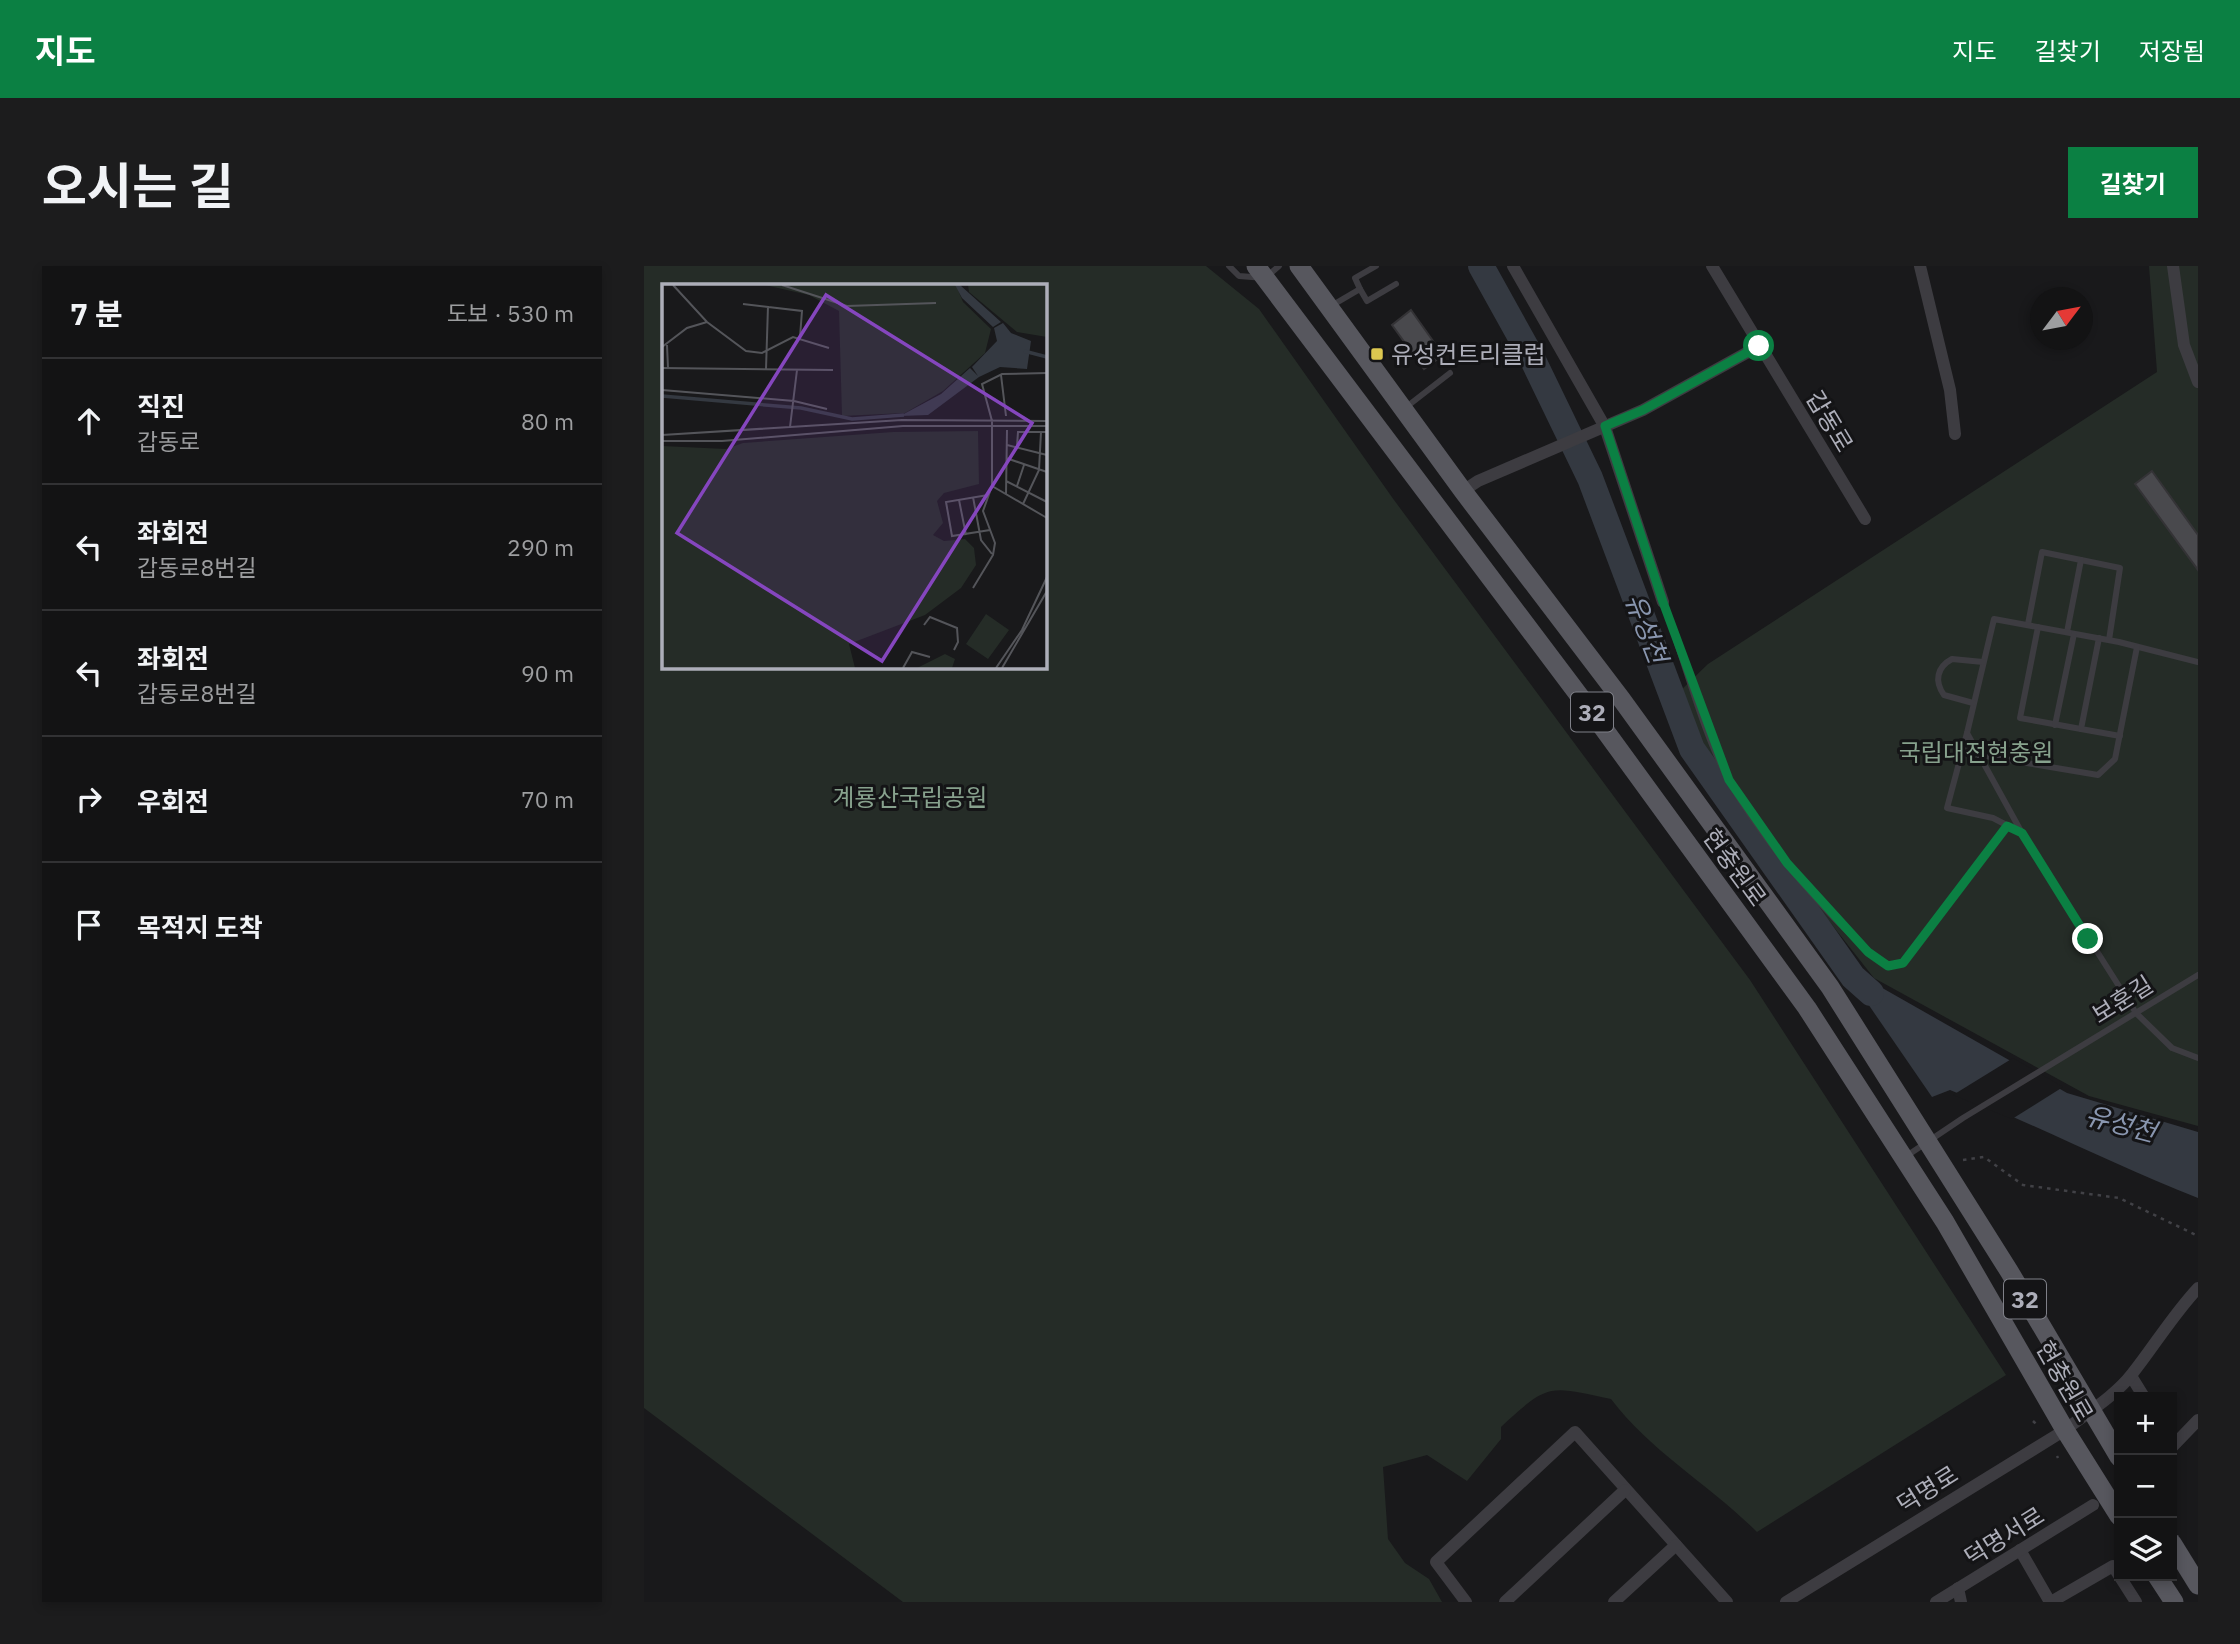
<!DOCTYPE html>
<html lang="ko">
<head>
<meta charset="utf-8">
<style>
  :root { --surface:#131314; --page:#1c1c1d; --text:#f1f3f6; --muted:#9d9ea0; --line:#323234; --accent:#0b8043 }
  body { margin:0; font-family:"IBM Plex Sans","Noto Sans KR",sans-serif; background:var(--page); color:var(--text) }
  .controls { position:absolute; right:21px; bottom:21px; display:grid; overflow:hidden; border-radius:0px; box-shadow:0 4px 10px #0003 }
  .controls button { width:63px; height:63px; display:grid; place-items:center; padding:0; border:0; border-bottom:2px solid var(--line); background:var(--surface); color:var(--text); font:35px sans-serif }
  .compass { position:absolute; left:1386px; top:21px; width:63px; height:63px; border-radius:50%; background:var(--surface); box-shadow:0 4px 10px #0003; rotate:58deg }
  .stop { position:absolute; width:21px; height:21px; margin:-16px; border:5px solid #0b8043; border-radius:50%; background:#fff }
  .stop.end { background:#0b8043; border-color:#fff; box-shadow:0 2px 7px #0008 }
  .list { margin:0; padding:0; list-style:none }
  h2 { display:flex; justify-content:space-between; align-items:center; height:91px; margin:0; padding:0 28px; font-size:30px }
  h2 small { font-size:23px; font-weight:400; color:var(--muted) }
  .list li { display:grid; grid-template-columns:46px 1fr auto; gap:21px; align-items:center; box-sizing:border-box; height:126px; padding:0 28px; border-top:2px solid var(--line) }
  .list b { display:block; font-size:26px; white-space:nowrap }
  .list p { margin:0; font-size:23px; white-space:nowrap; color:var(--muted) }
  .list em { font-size:23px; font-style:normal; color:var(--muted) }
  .icon { flex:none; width:38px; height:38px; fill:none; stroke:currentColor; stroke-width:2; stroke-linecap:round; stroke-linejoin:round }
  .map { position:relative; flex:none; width:1554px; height:1336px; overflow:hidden; border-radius:0px }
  header { display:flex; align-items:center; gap:42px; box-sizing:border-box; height:98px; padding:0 35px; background:var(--accent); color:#fff }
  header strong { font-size:33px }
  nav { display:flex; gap:38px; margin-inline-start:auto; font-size:24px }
  .intro { display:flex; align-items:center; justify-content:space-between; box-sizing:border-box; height:168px; padding:0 42px }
  h1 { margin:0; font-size:49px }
  .button { padding:18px 32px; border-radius:0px; background:var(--accent); color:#fff; font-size:24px; font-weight:700 }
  main { display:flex; gap:42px; padding:0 42px }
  aside { flex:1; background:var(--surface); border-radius:0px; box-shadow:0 4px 10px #0003 }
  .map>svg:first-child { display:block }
  .green { fill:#252c27; fill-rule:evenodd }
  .water { fill:#343941 }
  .pier { fill:#19191b }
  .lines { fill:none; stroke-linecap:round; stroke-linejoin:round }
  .river { stroke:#343941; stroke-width:26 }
  .building { fill:#49494d; stroke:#343336; stroke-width:2 }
  .path { stroke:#414146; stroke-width:2.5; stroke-dasharray:3.5 5; stroke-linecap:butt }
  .service { stroke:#3d3c41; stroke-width:6 }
  .minor { stroke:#3d3c41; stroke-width:12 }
  .primary { stroke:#57575e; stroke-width:19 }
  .route { stroke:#0b8043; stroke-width:9 }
  .poi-dot { fill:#dcc750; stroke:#141416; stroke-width:2.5 }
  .labels { text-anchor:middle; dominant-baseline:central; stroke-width:6; stroke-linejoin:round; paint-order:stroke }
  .shield { fill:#141416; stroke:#7f8088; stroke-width:2 }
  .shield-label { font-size:23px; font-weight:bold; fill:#adaeb9 }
  .poi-label { font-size:24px; fill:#adaeb9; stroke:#141416; text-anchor:start }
  .street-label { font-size:24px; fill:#adaeb9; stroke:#141416 }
  .park-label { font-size:24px; fill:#87a18d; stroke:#141416 }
  .water-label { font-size:26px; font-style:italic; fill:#8996af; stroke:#141416 }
  .inset-river { fill:none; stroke:#343941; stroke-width:3.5 }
  .inset-road { fill:none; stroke:#54555a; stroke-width:2 }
  .view { fill:#8546be; fill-opacity:0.15; stroke:#8546be; stroke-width:3.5 }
  .inset-edge { fill:none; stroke:#adaeb9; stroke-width:3.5 }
</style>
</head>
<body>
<header>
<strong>지도</strong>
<nav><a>지도</a><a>길찾기</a><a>저장됨</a></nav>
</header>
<div class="intro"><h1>오시는 길</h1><a class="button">길찾기</a></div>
<main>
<aside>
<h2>7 분<small>도보 · 530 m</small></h2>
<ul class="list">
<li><svg class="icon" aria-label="ahead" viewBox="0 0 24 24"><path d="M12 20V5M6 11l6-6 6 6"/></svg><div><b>직진</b><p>갑동로</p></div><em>80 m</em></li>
<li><svg class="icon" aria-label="left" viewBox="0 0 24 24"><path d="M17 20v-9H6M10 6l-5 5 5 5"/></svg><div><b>좌회전</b><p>갑동로8번길</p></div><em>290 m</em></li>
<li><svg class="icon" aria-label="left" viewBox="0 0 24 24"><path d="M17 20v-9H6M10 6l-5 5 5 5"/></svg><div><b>좌회전</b><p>갑동로8번길</p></div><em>90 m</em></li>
<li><svg class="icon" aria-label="right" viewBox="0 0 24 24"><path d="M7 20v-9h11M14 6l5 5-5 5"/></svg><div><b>우회전</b></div><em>70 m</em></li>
<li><svg class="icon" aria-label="arrive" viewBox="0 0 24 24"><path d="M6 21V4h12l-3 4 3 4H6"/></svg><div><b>목적지 도착</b></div></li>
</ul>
</aside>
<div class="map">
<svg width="1554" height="1336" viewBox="0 0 1554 1336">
  <rect width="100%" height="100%" fill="#19191b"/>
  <g class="green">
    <path d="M0 0H562L615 43 750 234 1106 714 1362 1109 1113 1266C1066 1219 1007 1186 967 1133 905 1120 905 1116 857 1161V1173L823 1215 783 1189 739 1201 744 1273 761 1297 785 1313 798 1336H259L0 1142ZM401 19V401H19V19Z"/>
    <polygon points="1505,0 1554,0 1554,860 1445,830 1230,712 1091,536 1032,429 1064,398 1513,106"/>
  </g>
  <path class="water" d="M1210 698 1226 715 1423 827 1554 866V932C1470 899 1390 858 1306 824L1288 831 1200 703Z"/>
  <polygon class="pier" points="1369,792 1419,821 1368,853 1309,829"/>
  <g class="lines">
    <polyline class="river" points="837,0 887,90 946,212 1048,483 1209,711 1227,727"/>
  </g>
  <g class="building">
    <polygon points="767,44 799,89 780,103 748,59"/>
    <polygon points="1508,205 1554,269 1554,304 1491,218"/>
  </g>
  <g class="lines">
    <g class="path">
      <polyline points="1319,894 1340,891 1379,919 1475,932 1554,970"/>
      <polyline points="1389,1155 1393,1159"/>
      <polyline points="1413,1190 1414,1192"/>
    </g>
    <g class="service">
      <polyline points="585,0 595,10 621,12 635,0"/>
      <polyline points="716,23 711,12 732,0"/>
      <polyline points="687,40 716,23 723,35 752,18"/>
      <polyline points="761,142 806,107"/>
      <path d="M1019 336C1039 390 1058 466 1085 515 1118 574 1190 661 1244 700L1260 697 1363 560"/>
      <polyline points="1384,358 1398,286 1476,302 1465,374"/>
      <polyline points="1394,361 1376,452 1437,463"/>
      <polyline points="1423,366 1437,294"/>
      <polyline points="1455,372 1437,463 1476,470"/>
      <polyline points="1554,396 1475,376 1350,353 1323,467 1378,567 1492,747 1528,782 1554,792"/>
      <path d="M1329 437 1300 429C1290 415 1293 401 1308 393L1339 396"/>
      <polyline points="1411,459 1430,368"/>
      <polyline points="1323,467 1303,542 1349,552 1378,567"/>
      <polyline points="1335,489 1454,509 1471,493 1493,381"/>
      <polyline points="1261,891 1319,852 1554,709"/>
    </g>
    <g class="minor">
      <polyline points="869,0 961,161 1019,336"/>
      <polyline points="1068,0 1221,253"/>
      <polyline points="1276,0 1306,124 1311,168"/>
      <polyline points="1529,0 1540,79 1554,116"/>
      <polyline points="819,225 834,215 999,144 1115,80"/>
      <polyline points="1487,1110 1500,1131"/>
      <polyline points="1528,1181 1554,1154"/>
      <polyline points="1376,1284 1406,1336"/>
      <polyline points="1314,1322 1317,1336"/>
      <polyline points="822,1336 792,1296 931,1166 1083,1336"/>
      <polyline points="861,1336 981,1224"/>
      <polyline points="970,1336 1032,1279"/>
      <path d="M1142 1336 1421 1164C1443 1147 1471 1130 1488 1108 1511 1079 1528 1050 1554 1022"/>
      <polyline points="1292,1336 1449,1239"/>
      <polyline points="1407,1336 1469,1300 1492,1336"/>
    </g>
    <g class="primary">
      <polyline points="612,0 949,448 1163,742 1301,956 1421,1164 1475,1250"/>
      <polyline points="655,0 819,225 978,434 1186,721 1365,1005 1475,1191"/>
      <polyline points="1528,1277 1554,1319"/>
      <polyline points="1513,1310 1530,1336"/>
    </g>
  </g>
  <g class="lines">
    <polyline class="route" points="1115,80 999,144 961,160 1019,336 1085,514 1143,597 1224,686 1244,700 1259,697 1363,560 1378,567 1444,673"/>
  </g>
  <rect class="poi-dot" x="726" y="81" width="14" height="14" rx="3.5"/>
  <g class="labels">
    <g class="shield">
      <rect x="927" y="426.5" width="42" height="39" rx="5"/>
      <rect x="1360" y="1013.5" width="42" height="39" rx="5"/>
    </g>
    <g class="shield-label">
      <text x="948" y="446">32</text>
      <text x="1381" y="1033">32</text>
    </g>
    <g class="poi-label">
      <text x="747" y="88">유성컨트리클럽</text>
    </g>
    <g class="street-label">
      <text transform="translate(1186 155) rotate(59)">갑동로</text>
      <text transform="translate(1091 601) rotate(54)">현충원로</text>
      <text transform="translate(1478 733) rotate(-32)">보훈길</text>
      <text transform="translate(1421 1115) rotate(60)">현충원로</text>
      <text transform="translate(1283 1223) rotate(-32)">덕명로</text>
      <text transform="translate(1360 1270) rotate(-32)">덕명서로</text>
    </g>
    <g class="park-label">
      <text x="1332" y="486">국립대전현충원</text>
      <text x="266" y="531">계룡산국립공원</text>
    </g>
    <g class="water-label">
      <text transform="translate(1003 362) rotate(69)">유성천</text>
      <text transform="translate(1477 857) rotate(15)">유성천</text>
    </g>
  </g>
  <g transform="translate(18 18)">
    <rect width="385" height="385" fill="#19191b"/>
    <path d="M103 1H294L301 18 329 45 323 69 281 107 243 129 180 132 177 27 147 11ZM306 1H385V53L355 48 307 8ZM316 147 317 200 282 209 275 217 281 239 271 251 282 257 303 255 312 264 314 281 299 304 263 331 187 360 193 384H0V162L64 165 81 159 231 148ZM324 330 347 346 326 375 304 360ZM283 370 293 375 290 384H255Z" fill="#252c27"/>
    <path d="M293 1H298L339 38 331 43 300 14ZM341 39 349 49 369 57 365 85 338 83 317 93 266 131 238 132 279 110 308 84 316 92 310 83 335 57 332 44Z" fill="#343941"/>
    <path class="inset-river" d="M362 67 385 73M0 112 139 124 190 135 242 131"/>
    <path class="inset-road" d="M11 1 45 38 84 67 100 69 131 53 167 64M120 1 185 22 274 19M81 20 140 27 138 53M5 61 6 84M0 63 25 44 45 38M0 84 171 86M104 85 106 22M385 89 340 90 320 100 330 137V202L385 234M339 91 344 132M0 106 132 117 165 125M128 143 135 86M0 151 240 136 385 137M0 157H60L241 142H385M345 161 385 171M355 162 356 148H385M344 174 385 188M344 197 385 218M355 202 362 181M344 210 345 146M326 211 284 218 290 252 328 246M311 213 319 256 330 270M297 216 304 251M361 220 377 186 379 148M311 304 331 271 333 259 321 227 330 202M262 341 268 333 295 344 296 358 292 366M241 384 250 368 268 373M334 384 360 346 385 293M340 384 385 307"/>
    <path class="view" d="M164 11 370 139 220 377 15 249Z"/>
    <rect width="385" height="385" class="inset-edge"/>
  </g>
</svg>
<div class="controls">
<button>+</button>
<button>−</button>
<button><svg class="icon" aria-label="layers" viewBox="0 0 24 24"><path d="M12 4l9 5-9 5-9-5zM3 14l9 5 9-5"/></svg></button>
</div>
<svg class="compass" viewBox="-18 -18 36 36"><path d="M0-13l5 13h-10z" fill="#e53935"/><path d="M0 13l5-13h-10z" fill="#9d9ea0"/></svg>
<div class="stop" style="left:1115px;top:80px"></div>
<div class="stop end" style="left:1444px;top:673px"></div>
</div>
</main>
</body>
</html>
